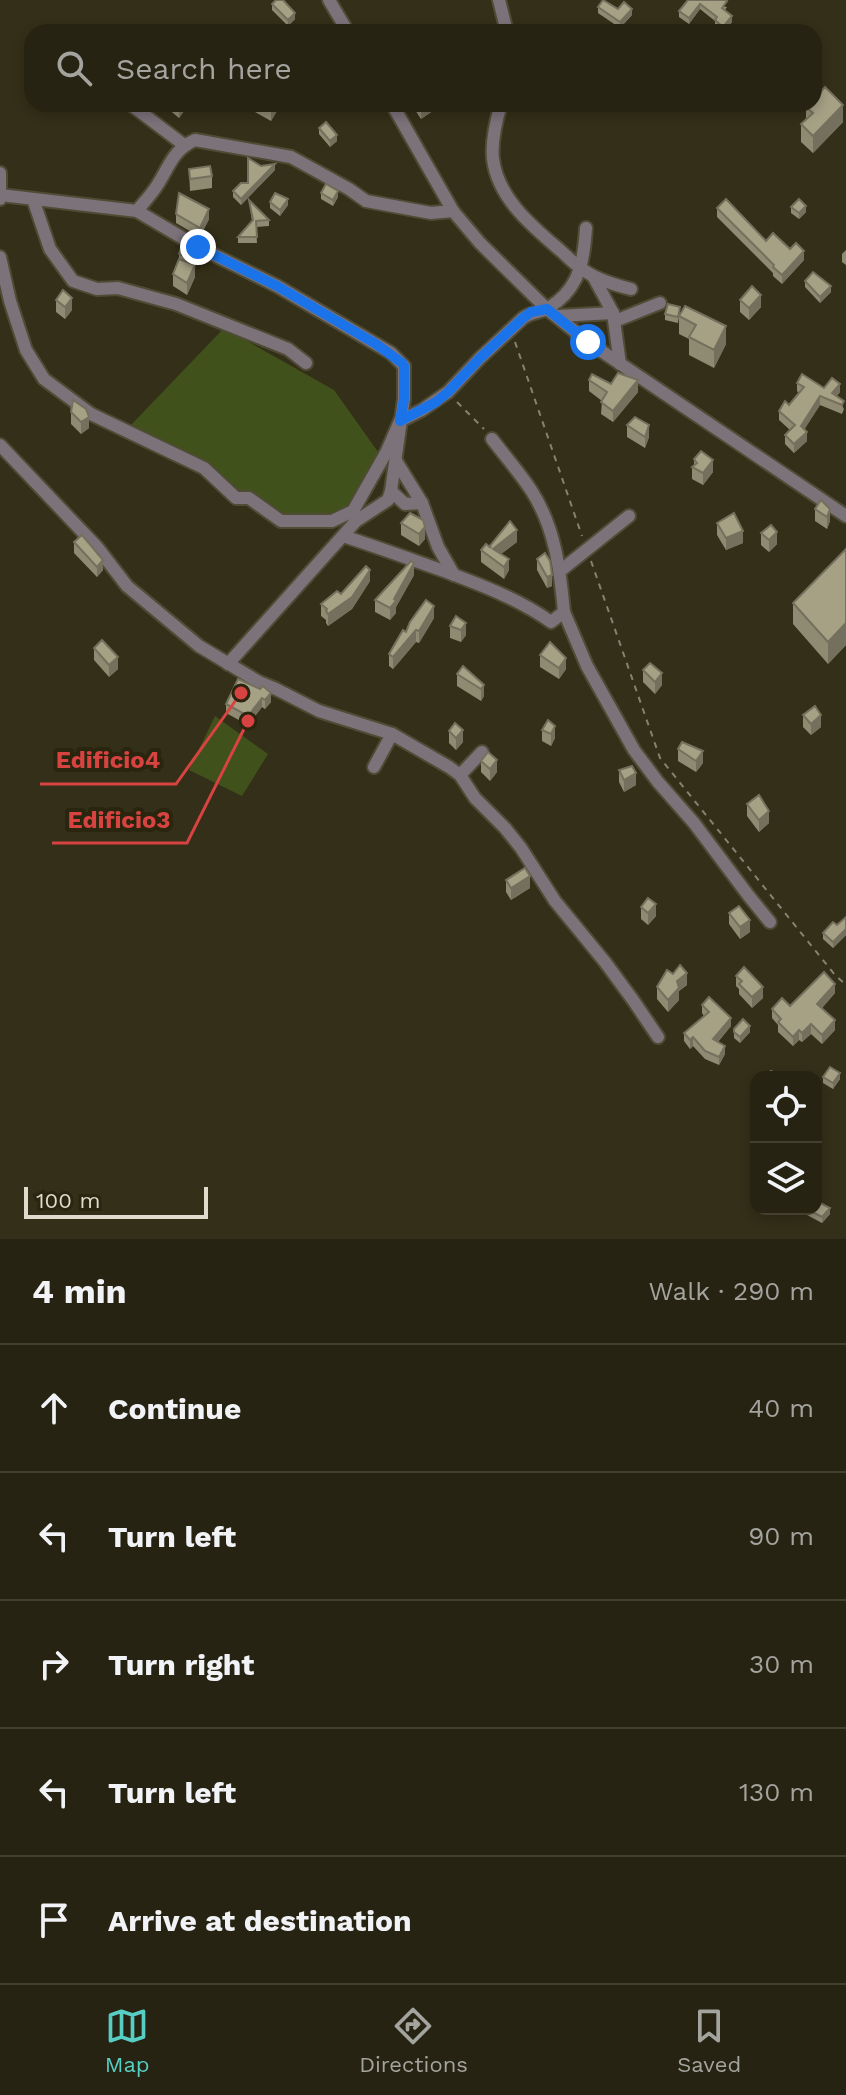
<!DOCTYPE html>
<html lang="en">
<head>
<meta charset="utf-8">
<style>
  :root { --surface:#272312; --page:#332f20; --text:#f1f3f6; --muted:#a4a49f; --line:#434032; --accent:#56cec4 }
  body { margin:0; font-family:"Work Sans",sans-serif; background:var(--page); color:var(--text) }
  .controls { position:absolute; right:24px; bottom:24px; display:grid; overflow:hidden; border-radius:16px; box-shadow:0 4px 12px #0003 }
  .controls button { width:72px; height:72px; display:grid; place-items:center; padding:0; border:0; border-bottom:2px solid var(--line); background:var(--surface); color:var(--text); font:40px sans-serif }
  .scale { position:absolute; left:24px; bottom:20px; width:184px; box-sizing:border-box; padding-left:8px; border:4px solid #dfdcce; border-top:0; font-size:22px; line-height:28px; white-space:nowrap; color:#dfdcce; -webkit-text-stroke:6px #2a250e; paint-order:stroke }
  .stop { position:absolute; width:24px; height:24px; margin:-18px; border:6px solid #1a73e8; border-radius:50%; background:#fff }
  .stop.end { background:#1a73e8; border-color:#fff; box-shadow:0 2px 8px #0008 }
  .list { margin:0; padding:0; list-style:none }
  h2 { display:flex; justify-content:space-between; align-items:center; height:104px; margin:0; padding:0 32px; font-size:34px }
  h2 small { font-size:26px; font-weight:400; color:var(--muted) }
  .list li { display:grid; grid-template-columns:52px 1fr auto; gap:24px; align-items:center; box-sizing:border-box; height:128px; padding:0 32px; border-top:2px solid var(--line) }
  .list b { display:block; font-size:30px; white-space:nowrap }
  .list em { font-size:26px; font-style:normal; color:var(--muted) }
  .icon { flex:none; width:44px; height:44px; fill:none; stroke:currentColor; stroke-width:2; stroke-linecap:round; stroke-linejoin:round }
  .map { position:relative; flex:none; width:846px; height:1239px; overflow:hidden }
  .search { position:absolute; background:var(--surface); box-shadow:0 4px 12px #0003; left:24px; right:24px; top:24px; height:88px; display:flex; align-items:center; gap:20px; box-sizing:border-box; padding:0 28px; border-radius:24px; color:var(--muted); font-size:30px }
  .sheet { height:744px; background:var(--surface) }
  nav { display:flex; justify-content:space-around; align-items:center; box-sizing:border-box; height:112px; border-top:2px solid var(--line); background:var(--surface); font-size:22px; color:var(--muted) }
  nav a { display:grid; justify-items:center; gap:4px }
  nav .on { color:var(--accent) }
  .map>svg:first-child { display:block }
  .green { fill:#40511c }
  .lines { fill:none; stroke-linecap:round; stroke-linejoin:round }
  .minor-casing { stroke:#4f4b35; stroke-width:16 }
  .path { stroke:#868270; stroke-width:2; stroke-dasharray:6 6; stroke-linecap:butt }
  .minor { stroke:#7b727a; stroke-width:12 }
  .wall { fill:#8f8a72 }
  .shaded-wall { fill:#74705d }
  .building { fill:#a6a085; stroke:#74705d; stroke-width:2 }
  .route { stroke:#1a73e8; stroke-width:10 }
  .leader { fill:none; stroke:#d74341; stroke-width:3 }
  .callout-dot { fill:#d74341; stroke:#2a250e; stroke-width:3 }
  .callout-label { font-size:24px; text-anchor:middle; font-weight:bold; fill:#d74341; stroke:#2a250e; stroke-width:8; stroke-linejoin:round; paint-order:stroke }
</style>
</head>
<body>
<div class="map">
<svg width="846" height="1239" viewBox="0 0 846 1239">
  <rect width="100%" height="100%" fill="#342f18"/>
  <g class="green">
    <polygon points="224,328 334,390 381,456 351,505 332,516 282,516 238,493 209,464 130,426"/>
    <polygon points="215,716 268,754 242,796 189,770"/>
  </g>
  <g class="lines">
    <defs>
      <g id="minor">
        <polyline points="329,0 348,32"/>
        <polyline points="499,0 507,32"/>
        <polyline points="130,104 184,145"/>
        <polyline points="392,104 453,211 480,243 547,309 588,342 846,516"/>
        <path d="M501 104C496 121 491 141 493 159 498 199 533 227 561 251 569 258 576 266 585 271 598 280 615 285 631 289"/>
        <polyline points="0,173 0,199"/>
        <polyline points="0,195 137,211 198,247 277,286 391,353 404,366 404,399 391,491 388,500 356,521 228,664"/>
        <polyline points="33,199 50,249 73,281 97,289 118,288 176,304 288,349 306,363"/>
        <path d="M137 211C144 202 152 194 158 184 170 165 173 150 195 140L291 157 349 189 366 201 431 213 453 211"/>
        <path d="M0 257 10 301 26 350 44 379 91 414 204 468 236 498H249L281 521H332L353 511 387 451 400 421 422 410 448 392 480 358 523 318C531 312 538 313 547 309 548 309 555 303 557 302 581 283 584 257 586 228"/>
        <polyline points="593,276 613,313 620,364"/>
        <polyline points="558,316 613,313"/>
        <polyline points="615,321 660,303"/>
        <polyline points="0,445 97,547 127,586 199,646 259,682 276,689 319,711 392,734 449,767 460,775 475,798 505,828 521,848 555,901 605,962 633,1000 658,1037"/>
        <polyline points="391,491 405,504 422,503 396,461"/>
        <polyline points="422,503 438,547 454,575"/>
        <path d="M343 536C377 547 410 559 444 571 481 585 519 599 551 622L564 612C560 569 555 527 531 490 519 472 505 456 492 439"/>
        <polyline points="560,571 629,516"/>
        <polyline points="564,612 587,666 634,750 658,782 694,823 748,895 770,922"/>
        <polyline points="374,767 392,734"/>
        <polyline points="460,775 482,752"/>
      </g>
    </defs>
    <use href="#minor" class="minor-casing"/>
    <g class="path">
      <polyline points="515,342 582,536"/>
      <polyline points="457,402 484,429"/>
      <polyline points="591,561 660,758 835,975 846,985"/>
    </g>
    <use href="#minor" class="minor"/>
  </g>
  <g class="wall">
    <polygon points="688,0 727,7 725,10 732,22 724,32 722,32 715,26 715,21 700,9 689,24 679,17 679,11"/>
    <polygon points="272,4 295,19 288,26 272,10"/>
    <polygon points="598,7 632,15 620,28 598,13"/>
    <polygon points="167,104 189,104 179,118 167,108"/>
    <polygon points="255,104 280,104 280,106 271,121 255,112"/>
    <polygon points="411,104 443,104 421,119"/>
    <polygon points="806,107 843,122 813,153 801,142 801,124 806,119"/>
    <polygon points="319,128 337,141 330,147 319,134"/>
    <polygon points="189,169 212,176 212,188 190,191"/>
    <polygon points="275,170 241,205 233,197 233,191"/>
    <polygon points="321,193 338,197 333,206 321,199"/>
    <polygon points="249,200 269,220 269,226 256,227 257,243 238,243 238,237 252,221"/>
    <polygon points="270,202 288,205 280,216 270,208"/>
    <polygon points="791,207 806,212 799,219 791,213"/>
    <polygon points="717,208 766,241 804,260 782,284 773,276 773,273 717,217"/>
    <polygon points="176,214 209,219 200,237 176,223"/>
    <polygon points="846,250 846,265 842,262 842,254"/>
    <polygon points="179,254 191,260 190,263 195,277 187,295 173,286 173,274 179,259"/>
    <polygon points="805,281 831,292 820,303 805,287"/>
    <polygon points="56,300 72,310 65,319 56,312"/>
    <polygon points="740,300 761,307 749,320 740,312"/>
    <polygon points="665,314 679,316 726,326 726,344 714,368 689,355 689,339 679,334 679,316 678,323 665,320"/>
    <polygon points="589,380 611,384 638,392 613,422 601,414 602,401 589,391"/>
    <polygon points="797,383 824,388 840,392 837,396 844,409 842,414 820,405 804,429 807,441 794,453 785,444 785,435 790,430 779,420 779,411 789,405 799,393 797,391"/>
    <polygon points="71,412 89,428 81,434 71,424"/>
    <polygon points="627,425 649,437 645,448 627,437"/>
    <polygon points="694,459 713,472 703,485 692,479 692,467 694,465"/>
    <polygon points="821,500 830,521 827,529 815,521 815,509"/>
    <polygon points="410,513 425,539 419,546 401,535 401,523"/>
    <polygon points="717,523 743,543 726,550 717,535"/>
    <polygon points="761,533 777,544 769,552 761,545"/>
    <polygon points="74,542 103,570 97,577 74,553"/>
    <polygon points="517,542 501,554 509,570 504,579 481,562 481,550 490,547"/>
    <polygon points="846,549 846,645 828,664 793,624 793,603"/>
    <polygon points="537,559 552,586 547,588 537,570"/>
    <polygon points="414,575 396,607 396,613 390,620 375,612 375,600"/>
    <polygon points="370,581 352,609 328,626 326,623 326,620 321,616 321,604 341,594"/>
    <polygon points="456,616 466,635 461,642 450,638 450,626"/>
    <polygon points="434,618 419,643 416,642 393,669 389,666 389,654 406,632"/>
    <polygon points="94,648 118,669 109,677 94,660"/>
    <polygon points="540,655 566,669 559,679 540,667"/>
    <polygon points="643,670 662,685 655,694 643,682"/>
    <polygon points="457,674 484,685 484,696 481,701 457,686"/>
    <polygon points="238,679 271,702 265,709 262,707 248,725 226,713 226,704"/>
    <polygon points="803,715 821,727 811,735 803,727"/>
    <polygon points="548,720 555,738 551,746 542,741 542,730"/>
    <polygon points="449,731 463,742 456,750 449,743"/>
    <polygon points="678,749 703,763 696,772 678,761"/>
    <polygon points="481,761 497,772 490,781 481,772"/>
    <polygon points="619,770 636,785 624,792 619,782"/>
    <polygon points="747,804 769,823 759,832 747,816"/>
    <polygon points="506,880 530,888 511,900 506,892"/>
    <polygon points="641,907 656,916 648,925 641,919"/>
    <polygon points="729,913 750,932 740,939 729,924"/>
    <polygon points="846,917 846,935 833,948 823,939 823,933 837,925"/>
    <polygon points="736,976 763,998 752,1008 739,994 739,989 736,986"/>
    <polygon points="687,985 679,991 679,1000 668,1012 657,999 657,987"/>
    <polygon points="835,993 822,1008 835,1030 822,1044 811,1034 802,1042 799,1040 793,1046 778,1032 778,1025 772,1018 772,1009 790,1006"/>
    <polygon points="702,1005 731,1026 718,1042 725,1054 719,1065 705,1059 693,1046 690,1049 684,1041 684,1033 704,1016 702,1013"/>
    <polygon points="734,1029 750,1032 740,1043 734,1038"/>
    <polygon points="823,1077 840,1079 833,1089 823,1083"/>
    <polygon points="807,1209 830,1214 822,1223 807,1215"/>
  </g>
  <g class="shaded-wall">
    <polygon points="700,4 700,9 689,24 689,18"/>
    <polygon points="632,9 632,15 620,28 620,22"/>
    <polygon points="295,13 295,19 288,26 288,20"/>
    <polygon points="732,16 732,22 723,32 723,27"/>
    <polygon points="181,104 189,104 179,118 179,107"/>
    <polygon points="274,104 280,104 280,106 271,121 271,110"/>
    <polygon points="421,104 443,104 421,119"/>
    <polygon points="843,105 843,122 813,153 813,136"/>
    <polygon points="337,135 337,141 330,147 330,141"/>
    <polygon points="275,164 275,170 241,205 241,199"/>
    <polygon points="338,191 338,197 333,206 333,200"/>
    <polygon points="288,199 288,205 280,216 280,210"/>
    <polygon points="806,206 806,212 799,219 799,213"/>
    <polygon points="209,209 209,219 200,237 200,228"/>
    <polygon points="191,248 191,260 188,270 188,258"/>
    <polygon points="804,251 804,260 782,284 782,275"/>
    <polygon points="195,265 195,277 187,295 187,283"/>
    <polygon points="831,286 831,292 820,303 820,297"/>
    <polygon points="761,295 761,307 749,320 749,308"/>
    <polygon points="72,298 72,310 65,319 65,307"/>
    <polygon points="726,326 726,344 714,368 714,350"/>
    <polygon points="638,380 638,392 613,422 613,411"/>
    <polygon points="840,384 840,392 832,402 832,393"/>
    <polygon points="820,396 820,405 801,435 801,426"/>
    <polygon points="89,417 89,428 81,434 81,422"/>
    <polygon points="649,425 649,437 645,448 645,437"/>
    <polygon points="807,432 807,441 794,453 794,444"/>
    <polygon points="713,460 713,472 703,485 703,473"/>
    <polygon points="830,509 830,521 827,529 827,517"/>
    <polygon points="425,527 425,539 419,546 419,534"/>
    <polygon points="517,530 517,542 493,560 493,549"/>
    <polygon points="743,531 743,543 726,550 726,538"/>
    <polygon points="777,532 777,544 769,552 769,540"/>
    <polygon points="509,559 509,570 504,579 504,567"/>
    <polygon points="103,560 103,570 97,577 97,567"/>
    <polygon points="414,563 414,575 396,607 396,613 390,620 390,608"/>
    <polygon points="370,570 370,581 352,609 328,626 328,614"/>
    <polygon points="552,575 552,586 547,588 547,577"/>
    <polygon points="434,606 434,618 419,643 419,631"/>
    <polygon points="466,623 466,635 461,642 461,630"/>
    <polygon points="846,623 846,645 828,664 828,642"/>
    <polygon points="416,630 416,642 393,669 393,657"/>
    <polygon points="118,657 118,669 109,677 109,665"/>
    <polygon points="566,658 566,669 559,679 559,668"/>
    <polygon points="662,673 662,685 655,694 655,682"/>
    <polygon points="484,685 484,696 481,701 481,689"/>
    <polygon points="271,693 271,702 265,709 265,700"/>
    <polygon points="262,698 262,707 248,725 248,716"/>
    <polygon points="821,715 821,727 811,735 811,724"/>
    <polygon points="555,726 555,738 551,746 551,734"/>
    <polygon points="463,730 463,742 456,750 456,738"/>
    <polygon points="703,751 703,763 696,772 696,761"/>
    <polygon points="497,760 497,772 490,781 490,769"/>
    <polygon points="636,773 636,785 624,792 624,780"/>
    <polygon points="769,811 769,823 759,832 759,820"/>
    <polygon points="530,876 530,888 511,900 511,888"/>
    <polygon points="656,904 656,916 648,925 648,913"/>
    <polygon points="750,920 750,932 740,939 740,927"/>
    <polygon points="846,929 846,935 833,948 833,942"/>
    <polygon points="687,973 687,985 679,991 679,1000 668,1012 668,1000 677,981"/>
    <polygon points="835,984 835,993 817,1014 817,1004"/>
    <polygon points="763,987 763,998 752,1008 752,997"/>
    <polygon points="731,1018 731,1026 713,1047 713,1039"/>
    <polygon points="835,1020 835,1030 822,1044 822,1035"/>
    <polygon points="811,1024 811,1034 802,1042 802,1033"/>
    <polygon points="750,1026 750,1032 740,1043 740,1037"/>
    <polygon points="799,1030 799,1040 793,1046 793,1037"/>
    <polygon points="693,1037 693,1046 690,1049 690,1040"/>
    <polygon points="725,1046 725,1054 719,1065 719,1057"/>
    <polygon points="840,1073 840,1079 833,1089 833,1083"/>
    <polygon points="830,1208 830,1214 822,1223 822,1217"/>
  </g>
  <g class="building">
    <polygon points="276,0 283,0 295,13 288,20 272,4"/>
    <polygon points="603,0 618,9 624,2 632,9 620,22 598,7"/>
    <polygon points="688,0 725,0 727,1 722,8 732,16 723,27 715,20 717,17 700,4 689,18 679,11"/>
    <polygon points="825,87 843,105 813,136 801,124 813,113 806,107 809,104 814,104 814,99"/>
    <polygon points="262,104 274,104 271,110"/>
    <polygon points="326,122 337,135 330,141 319,128"/>
    <polygon points="248,158 261,166 275,164 241,199 233,191 241,183 248,183"/>
    <polygon points="210,166 212,176 190,179 189,169"/>
    <polygon points="326,184 338,191 333,200 321,193"/>
    <polygon points="179,193 209,209 200,228 176,214"/>
    <polygon points="275,193 288,199 280,210 270,202"/>
    <polygon points="726,199 766,241 773,233 790,249 796,243 804,251 782,275 773,267 774,265 717,208"/>
    <polygon points="799,199 806,206 799,213 791,207"/>
    <polygon points="249,200 269,220 256,221 257,237 238,237 253,220"/>
    <polygon points="182,244 191,248 188,258 179,254"/>
    <polygon points="179,259 195,265 187,283 173,274"/>
    <polygon points="813,272 831,286 820,297 805,281"/>
    <polygon points="752,286 761,295 749,308 740,300"/>
    <polygon points="63,290 72,298 65,307 56,300"/>
    <polygon points="668,304 680,307 678,317 665,314"/>
    <polygon points="685,306 726,326 714,350 689,337 696,325 679,316"/>
    <polygon points="618,373 638,380 613,411 601,402 607,392 589,380 592,374 611,384"/>
    <polygon points="802,374 824,388 832,378 840,384 832,393 844,401 842,405 820,396 801,426 807,432 794,444 785,435 795,425 779,411 785,401 789,405 804,387 797,383"/>
    <polygon points="73,400 86,409 89,417 81,422 71,412"/>
    <polygon points="635,417 649,425 645,437 627,425"/>
    <polygon points="701,451 713,460 703,473 692,467 697,463 694,459"/>
    <polygon points="821,500 830,509 827,517 815,509"/>
    <polygon points="410,513 423,520 425,527 419,534 401,523"/>
    <polygon points="734,513 743,531 726,538 717,523"/>
    <polygon points="510,521 517,530 493,549 509,559 504,567 481,550 486,544 491,548 490,546"/>
    <polygon points="771,525 777,532 769,540 761,533"/>
    <polygon points="82,535 103,560 97,567 74,542"/>
    <polygon points="846,549 846,623 828,642 793,603"/>
    <polygon points="545,553 550,561 552,575 547,577 537,559"/>
    <polygon points="411,561 414,563 394,599 396,601 390,608 375,600"/>
    <polygon points="366,566 370,570 352,597 328,614 326,611 327,609 321,604 337,591 341,594"/>
    <polygon points="426,600 434,606 419,631 416,630 393,657 389,654 403,630 406,632 410,622"/>
    <polygon points="456,616 466,623 461,630 450,626"/>
    <polygon points="102,640 118,657 109,665 94,648"/>
    <polygon points="550,642 566,658 559,668 540,655"/>
    <polygon points="650,663 662,673 655,682 643,670"/>
    <polygon points="463,666 484,685 481,689 457,674"/>
    <polygon points="238,679 260,689 263,686 271,693 265,700 262,698 248,716 226,704"/>
    <polygon points="815,706 821,715 811,724 803,715"/>
    <polygon points="548,720 555,726 551,734 542,730"/>
    <polygon points="455,723 463,730 456,738 449,731"/>
    <polygon points="682,742 703,751 696,761 678,749"/>
    <polygon points="488,752 497,760 490,769 481,761"/>
    <polygon points="632,766 636,773 624,780 619,770"/>
    <polygon points="759,795 769,811 759,820 747,804"/>
    <polygon points="525,868 530,876 511,888 506,880"/>
    <polygon points="648,898 656,904 648,913 641,907"/>
    <polygon points="739,906 750,920 740,927 729,913"/>
    <polygon points="846,917 846,929 833,942 823,933 833,922 837,925"/>
    <polygon points="680,965 687,973 677,981 679,988 668,1000 657,987 667,970 673,974"/>
    <polygon points="744,967 763,987 752,997 739,984 742,981 736,976"/>
    <polygon points="824,972 835,984 817,1004 835,1020 822,1035 811,1024 802,1033 799,1030 793,1037 778,1022 781,1019 772,1009 782,998 790,1006"/>
    <polygon points="709,997 731,1018 713,1039 725,1046 719,1057 705,1051 693,1037 690,1040 684,1033 709,1012 702,1005"/>
    <polygon points="743,1019 750,1026 740,1037 734,1032 734,1029"/>
    <polygon points="830,1067 840,1073 833,1083 823,1077"/>
    <polygon points="771,1071 781,1076 765,1077"/>
    <polygon points="816,1201 830,1208 822,1217 807,1209 816,1209"/>
  </g>
  <g class="lines">
    <polyline class="route" points="198,247 277,286 376,344 402,363 404,366 404,399 400,421 436,402 448,392 480,358 523,318 531,312 547,309 588,342"/>
  </g>
  <path class="leader" d="M241 693L176 784H40M248 721L187 843H52"/>
  <g class="callout-dot">
    <circle cx="241" cy="693" r="8"/>
    <circle cx="248" cy="721" r="8"/>
  </g>
  <g class="callout-label">
    <text x="108" y="768">Edificio4</text>
    <text x="119" y="828">Edificio3</text>
  </g>
</svg>
<div class="controls">
<button><svg class="icon" aria-label="locate" viewBox="0 0 24 24"><circle cx="12" cy="12" r="6"/><path d="M12 2v4M12 18v4M2 12h4M18 12h4"/></svg></button>
<button><svg class="icon" aria-label="layers" viewBox="0 0 24 24"><path d="M12 4l9 5-9 5-9-5zM3 14l9 5 9-5"/></svg></button>
</div>
<div class="scale">100 m</div>
<div class="stop" style="left:588px;top:342px"></div>
<div class="stop end" style="left:198px;top:247px"></div>
<div class="search"><svg class="icon" aria-label="search" viewBox="0 0 24 24"><circle cx="10" cy="10" r="6"/><path d="M15 15l6 6"/></svg>Search here</div>
</div>
<section class="sheet">
<h2>4 min<small>Walk · 290 m</small></h2>
<ul class="list">
<li><svg class="icon" aria-label="ahead" viewBox="0 0 24 24"><path d="M12 20V5M6 11l6-6 6 6"/></svg><div><b>Continue</b></div><em>40 m</em></li>
<li><svg class="icon" aria-label="left" viewBox="0 0 24 24"><path d="M17 20v-9H6M10 6l-5 5 5 5"/></svg><div><b>Turn left</b></div><em>90 m</em></li>
<li><svg class="icon" aria-label="right" viewBox="0 0 24 24"><path d="M7 20v-9h11M14 6l5 5-5 5"/></svg><div><b>Turn right</b></div><em>30 m</em></li>
<li><svg class="icon" aria-label="left" viewBox="0 0 24 24"><path d="M17 20v-9H6M10 6l-5 5 5 5"/></svg><div><b>Turn left</b></div><em>130 m</em></li>
<li><svg class="icon" aria-label="arrive" viewBox="0 0 24 24"><path d="M6 21V4h12l-3 4 3 4H6"/></svg><div><b>Arrive at destination</b></div></li>
</ul>
</section>
<nav>
<a class="on"><svg class="icon" aria-label="map" viewBox="0 0 24 24"><path d="M3 6l6-2 6 2 6-2v14l-6 2-6-2-6 2zM9 4v14M15 6v14"/></svg>Map</a>
<a><svg class="icon" aria-label="directions" viewBox="0 0 24 24"><path d="M12 3l9 9-9 9-9-9zM9 14v-3h6M13 9l2 2-2 2"/></svg>Directions</a>
<a><svg class="icon" aria-label="saved" viewBox="0 0 24 24"><path d="M7 4h10v16l-5-4-5 4z"/></svg>Saved</a>
</nav>
</body>
</html>
